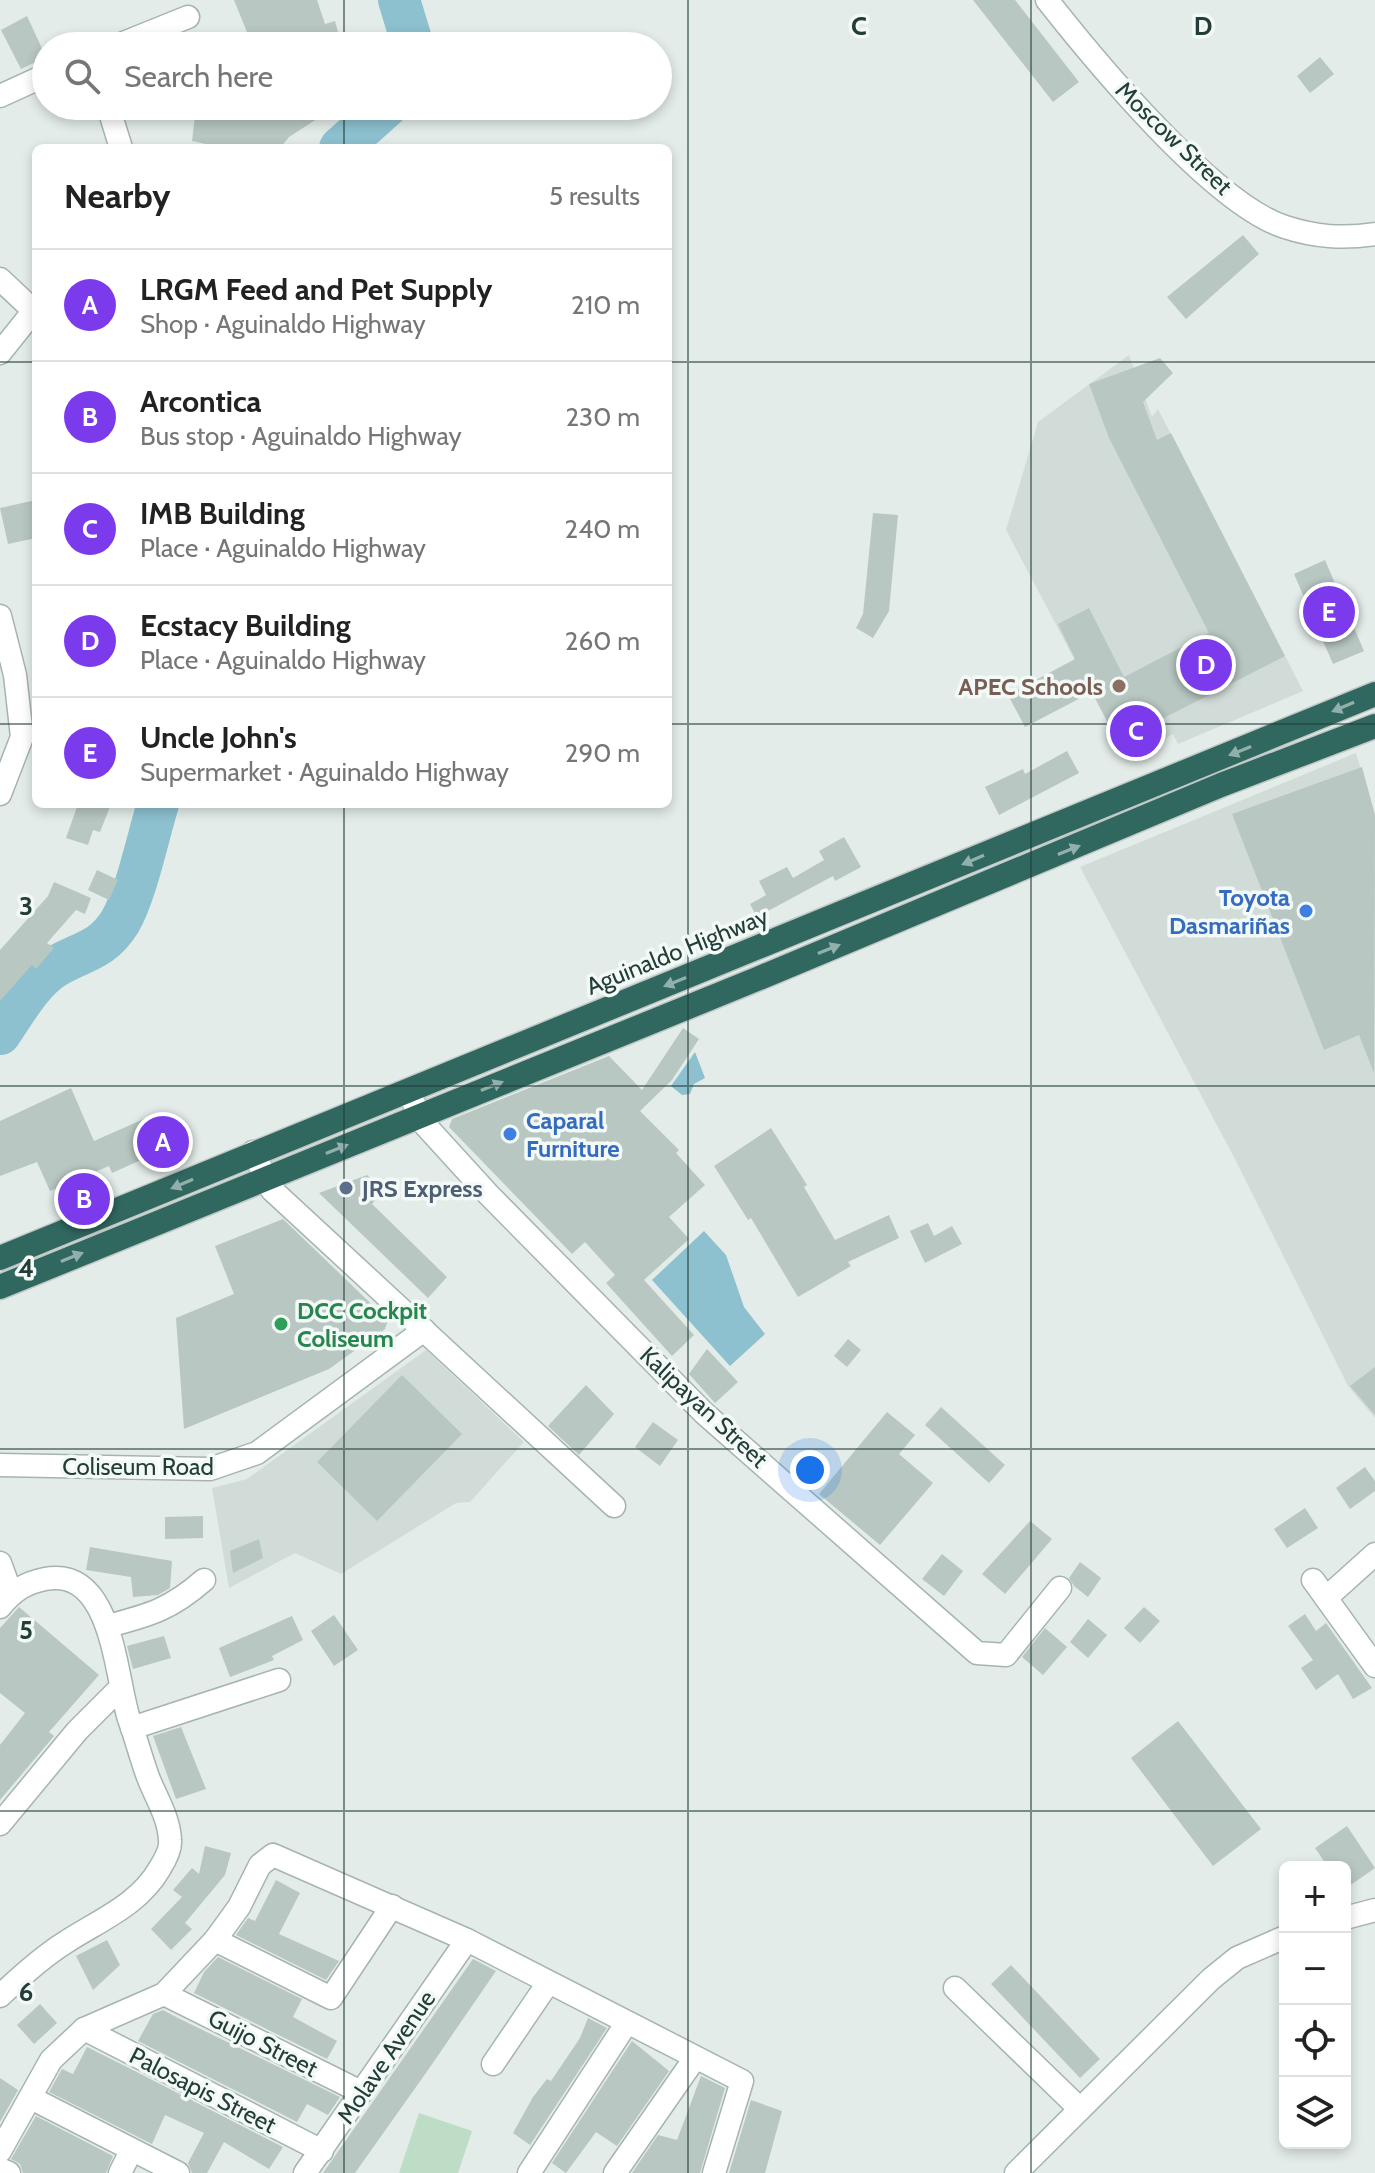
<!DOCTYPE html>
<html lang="en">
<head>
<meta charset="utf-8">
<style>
  :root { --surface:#fff; --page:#f6f6f6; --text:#222; --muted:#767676; --line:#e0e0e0; --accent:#7c3aed }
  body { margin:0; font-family:Cabin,sans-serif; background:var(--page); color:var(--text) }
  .controls { position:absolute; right:24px; bottom:24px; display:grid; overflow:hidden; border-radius:12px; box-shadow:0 4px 12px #0003 }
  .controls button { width:72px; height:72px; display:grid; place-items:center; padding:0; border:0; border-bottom:2px solid var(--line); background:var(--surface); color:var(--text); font:40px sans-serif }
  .you { position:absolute; left:810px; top:1470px; width:28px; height:28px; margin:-20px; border:6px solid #fff; border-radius:50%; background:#1a73e8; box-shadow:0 0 0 12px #1a73e833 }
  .badge { display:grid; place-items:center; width:52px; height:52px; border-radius:50%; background:var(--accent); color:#fff; font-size:26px; font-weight:700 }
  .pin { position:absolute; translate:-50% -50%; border:4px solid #fff; box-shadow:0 2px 8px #0006 }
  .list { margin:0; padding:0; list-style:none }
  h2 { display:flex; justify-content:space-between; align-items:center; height:104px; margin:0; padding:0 32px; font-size:34px }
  h2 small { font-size:26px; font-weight:400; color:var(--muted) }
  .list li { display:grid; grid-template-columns:52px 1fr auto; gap:24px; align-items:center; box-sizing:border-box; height:112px; padding:0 32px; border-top:2px solid var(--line) }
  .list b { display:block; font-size:30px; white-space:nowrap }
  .list p { margin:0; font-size:26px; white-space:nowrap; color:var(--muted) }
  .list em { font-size:26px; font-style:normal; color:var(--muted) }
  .icon { flex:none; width:44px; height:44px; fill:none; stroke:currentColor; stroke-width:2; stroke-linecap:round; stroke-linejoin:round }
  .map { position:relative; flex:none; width:1375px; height:2173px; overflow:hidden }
  .search { position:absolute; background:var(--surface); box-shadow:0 4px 12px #0003; left:32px; top:32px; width:640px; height:88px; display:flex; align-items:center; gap:20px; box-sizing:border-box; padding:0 28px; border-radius:44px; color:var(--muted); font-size:30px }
  .panel { position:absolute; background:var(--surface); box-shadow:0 4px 12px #0003; left:32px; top:144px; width:640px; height:664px; border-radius:12px }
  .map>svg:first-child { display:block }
  .built { fill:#d1dcd8 }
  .green { fill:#bdddc7 }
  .water { fill:#8dc1cf }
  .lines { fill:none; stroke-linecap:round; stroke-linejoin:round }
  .river { stroke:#8dc1cf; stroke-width:42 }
  .building { fill:#b8c7c2 }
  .minor-casing { stroke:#a6b4b0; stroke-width:25 }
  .highway-casing { stroke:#c1c9c7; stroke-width:27 }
  .minor { stroke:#fff; stroke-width:22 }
  .highway { stroke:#306860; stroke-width:24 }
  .oneway { fill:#92b0ab }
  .grid { fill:none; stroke:#233d38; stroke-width:2; stroke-opacity:0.55 }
  .education-dot { fill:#8d6e63; stroke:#f3f9f6; stroke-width:3 }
  .shop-dot { fill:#3f7fe0; stroke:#f3f9f6; stroke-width:3 }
  .service-dot { fill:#5c6f8a; stroke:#f3f9f6; stroke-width:3 }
  .leisure-dot { fill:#2e9e5b; stroke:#f3f9f6; stroke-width:3 }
  .labels { text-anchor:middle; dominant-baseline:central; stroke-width:7; stroke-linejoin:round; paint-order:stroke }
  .street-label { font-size:24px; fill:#233d38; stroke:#f3f9f6 }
  .education-label { font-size:24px; font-weight:bold; fill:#785e54; stroke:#f3f9f6; text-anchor:end }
  .shop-label { font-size:24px; font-weight:bold; fill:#366cbe; stroke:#f3f9f6; text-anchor:end }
  .service-label { font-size:24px; font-weight:bold; fill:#4e5e75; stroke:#f3f9f6; text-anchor:start }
  .leisure-label { font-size:24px; font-weight:bold; fill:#27864d; stroke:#f3f9f6; text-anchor:start }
  .grid-label { font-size:26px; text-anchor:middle; font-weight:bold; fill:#233d38; stroke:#f3f9f6; stroke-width:7; stroke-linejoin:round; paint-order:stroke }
</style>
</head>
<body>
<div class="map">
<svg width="1375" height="2173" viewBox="0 0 1375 2173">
  <rect width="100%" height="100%" fill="#e3ece9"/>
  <g class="built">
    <polygon points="1129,355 1152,417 1158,409 1303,691 1178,744 1173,734 1164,739 1146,704 1108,723 1006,530 1038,422"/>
    <polygon points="1356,753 1375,815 1375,1418 1348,1386 1238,1165 1080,867"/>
    <polygon points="426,1350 524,1442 470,1502 456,1503 341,1574 295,1553 229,1588 212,1488 247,1479"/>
  </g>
  <polygon class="green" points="419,2113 472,2131 458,2173 399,2173"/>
  <g class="water">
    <polygon points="695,1052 705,1078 694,1084 690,1094 682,1095 671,1086"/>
    <polygon points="704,1231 726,1255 744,1307 765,1334 730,1366 652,1280"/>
  </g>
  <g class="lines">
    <g class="river">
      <polyline points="399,0 413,46"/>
      <polyline points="340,148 387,106"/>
      <path d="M0 1034C16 1011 31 982 55 967 81 951 101 952 120 922 136 895 148 836 158 804"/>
    </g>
  </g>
  <g class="building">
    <polygon points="234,0 317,0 325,24 335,21 340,39 318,46 280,46 275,35 251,42"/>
    <polygon points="973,0 1015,0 1079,82 1053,102"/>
    <polygon points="27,16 46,57 21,69 1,30"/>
    <polygon points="1320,57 1334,74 1310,93 1297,76"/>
    <polygon points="211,106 337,106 289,137 280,148 224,148 192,141 195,116 206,118"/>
    <polygon points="1243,235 1259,254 1186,319 1167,297"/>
    <polygon points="1160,358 1173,373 1143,402 1157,440 1171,433 1285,656 1156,722 1164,739 1126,758 1092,692 1025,727 1008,695 1075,659 1058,624 1089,608 1124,677 1209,633 1109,438 1089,384"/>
    <polygon points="36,500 36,538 8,544 0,508"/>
    <polygon points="873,513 898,515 889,611 873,638 856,628 863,614"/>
    <polygon points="1325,560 1364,651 1333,664 1294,574"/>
    <polygon points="1067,751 1079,773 999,815 985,787 1023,769 1025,774"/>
    <polygon points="1362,767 1375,815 1374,1073 1359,1035 1324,1050 1232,814"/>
    <polygon points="78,804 111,804 100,832 93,830 88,845 66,838"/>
    <polygon points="844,837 861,867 835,881 833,876 757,917 750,904 766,895 759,881 787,867 793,878 824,860 819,851"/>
    <polygon points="97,870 118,880 109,900 88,890"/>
    <polygon points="54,882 91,898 85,914 76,910 47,943 54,948 36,969 32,965 0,1001 0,950 48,896"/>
    <polygon points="683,1028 699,1039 672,1080 640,1111 679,1150 676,1153 705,1185 669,1217 689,1239 644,1280 694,1335 672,1356 606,1283 615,1275 585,1242 572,1254 449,1127 452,1119 609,1056 642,1090"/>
    <polygon points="71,1088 94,1141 155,1114 170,1147 112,1173 109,1166 50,1191 37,1162 0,1176 0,1121"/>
    <polygon points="771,1128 807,1185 804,1187 835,1240 889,1215 899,1238 848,1262 851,1266 798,1297 751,1218 748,1220 714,1166"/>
    <polygon points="367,1175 383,1191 372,1204 447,1277 428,1298 319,1193"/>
    <polygon points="283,1219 388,1320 385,1329 329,1369 184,1429 176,1318 234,1294 215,1246"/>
    <polygon points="928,1223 934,1236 952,1226 962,1244 925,1263 910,1231"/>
    <polygon points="848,1339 861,1350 847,1367 834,1356"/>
    <polygon points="707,1349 738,1382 715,1403 689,1374"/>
    <polygon points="1375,1367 1375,1415 1350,1386"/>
    <polygon points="402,1375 462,1434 377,1521 317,1462"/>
    <polygon points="586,1385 614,1414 579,1455 548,1426"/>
    <polygon points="941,1407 1005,1465 989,1483 925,1425"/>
    <polygon points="887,1412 915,1435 899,1454 933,1483 880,1545 819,1494"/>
    <polygon points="653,1422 678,1440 660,1466 635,1447"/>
    <polygon points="1365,1467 1375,1481 1375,1491 1350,1509 1336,1488"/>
    <polygon points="1305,1508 1318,1528 1287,1548 1274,1529"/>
    <polygon points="203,1516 203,1538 165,1539 165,1517"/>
    <polygon points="1030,1521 1052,1539 1005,1594 982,1574"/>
    <polygon points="259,1539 263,1558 233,1573 230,1551"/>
    <polygon points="90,1547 172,1561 170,1588 158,1595 133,1597 131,1577 86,1570"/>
    <polygon points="942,1554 963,1571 944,1596 922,1579"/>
    <polygon points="1080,1562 1101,1578 1088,1597 1074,1586 1069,1578"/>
    <polygon points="19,1607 99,1675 49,1732 54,1736 0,1800 0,1745 25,1713 0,1693 0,1628"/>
    <polygon points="1144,1607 1160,1621 1140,1643 1124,1628"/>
    <polygon points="1305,1614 1316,1631 1326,1623 1372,1688 1353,1699 1338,1674 1316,1690 1301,1668 1313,1660 1288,1626"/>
    <polygon points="334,1615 358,1650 334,1666 311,1631"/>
    <polygon points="292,1616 303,1640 272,1656 274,1660 230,1677 219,1648"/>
    <polygon points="1088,1619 1107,1635 1088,1658 1070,1642"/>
    <polygon points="1045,1628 1067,1647 1043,1675 1022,1657"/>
    <polygon points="164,1636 171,1658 133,1669 127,1646"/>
    <polygon points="1178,1721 1261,1829 1213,1866 1131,1758"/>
    <polygon points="181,1727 206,1789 176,1799 153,1736"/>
    <polygon points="1347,1826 1375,1868 1345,1889 1345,1867 1328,1867 1315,1848"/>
    <polygon points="205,1846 231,1853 225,1875 185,1923 192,1929 171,1950 151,1929 182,1897 173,1890 192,1868 199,1874"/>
    <polygon points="276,1880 300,1893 279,1934 339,1961 326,1980 236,1935 248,1918 255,1921"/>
    <polygon points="107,1940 120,1965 93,1990 76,1956"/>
    <polygon points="218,1957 302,1999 293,2017 337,2041 327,2059 194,1993 204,1972"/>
    <polygon points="473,1959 496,1971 428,2070 355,2173 323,2173"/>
    <polygon points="1011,1965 1100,2059 1080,2078 991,1984"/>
    <polygon points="40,2004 57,2023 34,2044 17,2025"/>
    <polygon points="163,2010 178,2018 340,2097 328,2115 307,2104 297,2122 138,2041 153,2014"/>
    <polygon points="588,2018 607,2028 530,2145 513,2133 533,2097 547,2079 551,2081 580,2038"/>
    <polygon points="632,2041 669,2071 617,2146 596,2132 566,2173 552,2163"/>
    <polygon points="87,2047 125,2066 283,2147 269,2169 224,2142 207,2173 192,2173 188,2163 204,2133 165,2115 152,2144 49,2092 62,2069 73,2074"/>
    <polygon points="701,2076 725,2088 700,2173 632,2173 658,2135 677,2140"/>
    <polygon points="0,2078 18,2090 0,2122"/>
    <polygon points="751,2100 782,2111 765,2173 729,2173"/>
    <polygon points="36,2116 113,2156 106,2173 23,2173 20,2164 11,2159"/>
  </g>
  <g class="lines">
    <defs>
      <g id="minor">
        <path d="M1047 0C1095 61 1213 204 1285 227 1316 237 1343 239 1375 234"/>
        <polyline points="116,46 188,17"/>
        <polyline points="0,96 46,75"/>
        <polyline points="108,106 121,148"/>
        <polyline points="0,279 34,311"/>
        <polyline points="0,353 36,308"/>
        <polyline points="0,616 15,675 22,737 0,794"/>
        <polyline points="408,1092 425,1125 487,1193 704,1413 977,1653 1006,1655 1060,1588"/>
        <polyline points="253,1152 272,1190 614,1506"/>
        <polyline points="0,1465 210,1469 257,1453 424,1330"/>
        <polyline points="0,1563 11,1593"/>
        <polyline points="1313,1580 1375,1666"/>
        <polyline points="1326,1598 1375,1554"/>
        <path d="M0 1607C13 1591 25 1583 45 1579 113 1566 115 1676 129 1719 136 1738 141 1758 148 1777 156 1798 169 1817 170 1840 171 1848 165 1860 160 1868 139 1905 100 1920 66 1942 42 1957 20 1977 0 1996"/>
        <path d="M108 1626C150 1615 171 1609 204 1580"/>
        <polyline points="132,1728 279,1680"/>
        <polyline points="0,1824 77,1731 119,1689"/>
        <polyline points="1345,1918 1375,1910"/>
        <polyline points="215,1940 331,1998 392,1906"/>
        <polyline points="955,1988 1080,2109"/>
        <polyline points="164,1994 361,2092"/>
        <polyline points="84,2029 322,2151"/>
        <polyline points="493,2064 548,1983"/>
        <polyline points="31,2098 178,2173"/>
        <polyline points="0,2151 51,2060 84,2029 164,1994 215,1940 239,1907 260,1865 273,1855 467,1940 742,2081 714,2173"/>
        <polyline points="0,2169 9,2173"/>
        <polyline points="120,2173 131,2151"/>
        <polyline points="305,2173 467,1940"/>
        <polyline points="529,2173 626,2024"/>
        <polyline points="615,2173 695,2058"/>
        <polyline points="1016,2173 1211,1979 1237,1958 1285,1937"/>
      </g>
      <g id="highway">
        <polyline points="0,1258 1375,694"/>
        <polyline points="0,1287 757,979 1221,785 1375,726"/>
      </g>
    </defs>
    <use href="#minor" class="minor-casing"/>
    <use href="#highway" class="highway-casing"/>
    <use href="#minor" class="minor"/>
    <use href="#highway" class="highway"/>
  </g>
  <defs><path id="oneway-solid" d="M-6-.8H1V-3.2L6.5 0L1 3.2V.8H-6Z" transform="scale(2)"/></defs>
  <g class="oneway">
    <use href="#oneway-solid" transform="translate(1343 707) rotate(157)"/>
    <use href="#oneway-solid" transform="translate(1240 751) rotate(158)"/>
    <use href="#oneway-solid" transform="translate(1069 850) rotate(-22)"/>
    <use href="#oneway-solid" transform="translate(973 860) rotate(157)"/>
    <use href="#oneway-solid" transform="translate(829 949) rotate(-22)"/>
    <use href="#oneway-solid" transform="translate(675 982) rotate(158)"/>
    <use href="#oneway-solid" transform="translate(492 1086) rotate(-22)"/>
    <use href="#oneway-solid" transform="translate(337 1149) rotate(-22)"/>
    <use href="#oneway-solid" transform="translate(182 1184) rotate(157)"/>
    <use href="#oneway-solid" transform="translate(72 1257) rotate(-22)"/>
  </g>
  <path class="grid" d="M344 0V46M688 0V2173M1031 0V2173M344 106V148M0 362H36M668 362H1375M0 724H36M668 724H1375M344 804V2173M0 1086H1375M0 1449H1375M0 1811H1375"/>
  <circle class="education-dot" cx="1119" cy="686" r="8"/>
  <g class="shop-dot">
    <circle cx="1306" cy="911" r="8"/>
    <circle cx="510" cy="1134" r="8"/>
  </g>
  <circle class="service-dot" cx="346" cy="1188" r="8"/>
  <circle class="leisure-dot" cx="281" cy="1324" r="8"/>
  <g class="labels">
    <g class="street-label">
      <text transform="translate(1174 138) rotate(44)">Moscow Street</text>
      <text transform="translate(677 951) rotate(-22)">Aguinaldo Highway</text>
      <text transform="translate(704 1407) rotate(43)">Kalipayan Street</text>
      <text x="138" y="1466">Coliseum Road</text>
      <text transform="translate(263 2043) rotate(27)">Guijo Street</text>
      <text transform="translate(386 2057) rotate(-56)">Molave Avenue</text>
      <text transform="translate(203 2090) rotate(27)">Palosapis Street</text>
    </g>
    <g class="education-label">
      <text x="1103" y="686">APEC Schools</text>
    </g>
    <g class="shop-label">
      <text x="1290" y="897">Toyota<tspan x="1290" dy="28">Dasmariñas</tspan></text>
      <text x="526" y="1120" text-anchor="start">Caparal<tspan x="526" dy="28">Furniture</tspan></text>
    </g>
    <g class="service-label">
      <text x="362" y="1188">JRS Express</text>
    </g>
    <g class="leisure-label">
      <text x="297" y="1310">DCC Cockpit<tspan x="297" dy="28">Coliseum</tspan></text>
    </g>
  </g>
  <g class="grid-label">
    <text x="859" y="35">C</text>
    <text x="1203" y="35">D</text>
    <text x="26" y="915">3</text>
    <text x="26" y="1277">4</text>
    <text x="26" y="1639">5</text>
    <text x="26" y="2001">6</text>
  </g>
</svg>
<div class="controls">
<button>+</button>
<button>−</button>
<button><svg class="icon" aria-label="locate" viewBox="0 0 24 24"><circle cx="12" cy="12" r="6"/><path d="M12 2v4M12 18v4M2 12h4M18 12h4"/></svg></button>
<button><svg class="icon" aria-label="layers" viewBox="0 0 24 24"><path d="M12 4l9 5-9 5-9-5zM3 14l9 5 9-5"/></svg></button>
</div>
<div class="you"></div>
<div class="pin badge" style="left:163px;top:1142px">A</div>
<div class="pin badge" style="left:84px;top:1199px">B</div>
<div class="pin badge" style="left:1136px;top:731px">C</div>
<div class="pin badge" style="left:1206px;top:665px">D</div>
<div class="pin badge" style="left:1329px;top:612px">E</div>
<div class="search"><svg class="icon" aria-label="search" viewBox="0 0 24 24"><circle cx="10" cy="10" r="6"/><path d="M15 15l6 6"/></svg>Search here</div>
<section class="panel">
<h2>Nearby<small>5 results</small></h2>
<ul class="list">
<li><span class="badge">A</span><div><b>LRGM Feed and Pet Supply</b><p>Shop · Aguinaldo Highway</p></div><em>210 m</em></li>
<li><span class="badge">B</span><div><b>Arcontica</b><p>Bus stop · Aguinaldo Highway</p></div><em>230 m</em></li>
<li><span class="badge">C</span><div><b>IMB Building</b><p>Place · Aguinaldo Highway</p></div><em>240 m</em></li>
<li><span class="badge">D</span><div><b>Ecstacy Building</b><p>Place · Aguinaldo Highway</p></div><em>260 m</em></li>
<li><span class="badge">E</span><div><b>Uncle John's</b><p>Supermarket · Aguinaldo Highway</p></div><em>290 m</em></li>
</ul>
</section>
</div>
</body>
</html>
